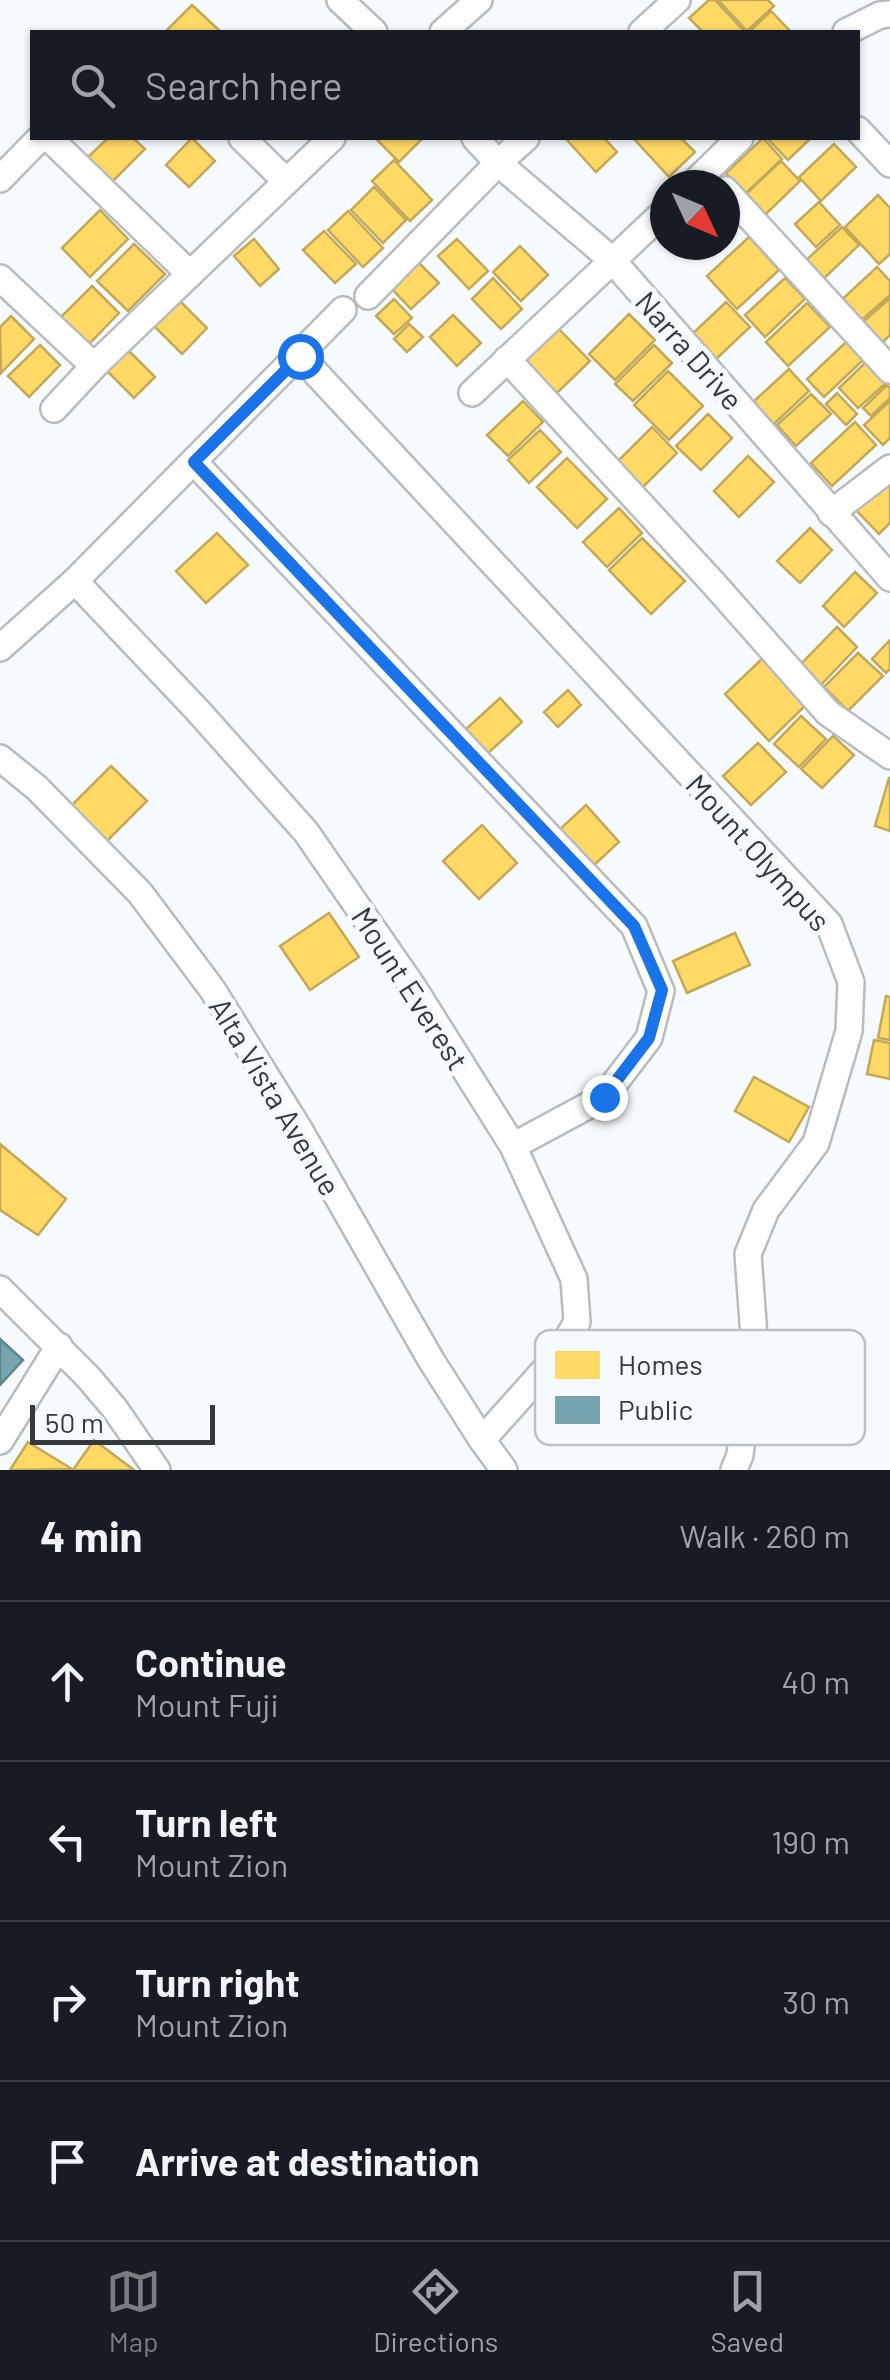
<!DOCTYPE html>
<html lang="en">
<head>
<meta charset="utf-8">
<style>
  :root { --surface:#171b24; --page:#20242c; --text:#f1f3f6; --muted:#9ea1a6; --line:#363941; --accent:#787d7f }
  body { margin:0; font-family:Barlow,sans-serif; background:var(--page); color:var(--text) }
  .compass { position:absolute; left:650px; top:170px; width:90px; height:90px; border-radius:50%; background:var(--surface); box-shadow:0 2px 8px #0004; rotate:134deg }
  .scale { position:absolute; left:30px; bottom:25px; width:185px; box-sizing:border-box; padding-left:10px; border:5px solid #34393c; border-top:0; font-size:28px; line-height:35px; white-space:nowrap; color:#34393c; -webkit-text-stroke:8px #f5fafe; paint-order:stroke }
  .stop { position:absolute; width:30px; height:30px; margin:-22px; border:8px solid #1a73e8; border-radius:50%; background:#fff }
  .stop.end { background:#1a73e8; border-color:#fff; box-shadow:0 2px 10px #0008 }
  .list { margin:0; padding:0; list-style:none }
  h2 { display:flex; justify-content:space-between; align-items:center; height:130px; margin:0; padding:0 40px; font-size:42px }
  h2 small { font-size:32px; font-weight:400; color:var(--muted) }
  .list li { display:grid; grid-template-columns:65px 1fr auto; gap:30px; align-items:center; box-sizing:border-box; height:160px; padding:0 40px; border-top:2px solid var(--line) }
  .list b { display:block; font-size:38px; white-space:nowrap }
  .list p { margin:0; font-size:32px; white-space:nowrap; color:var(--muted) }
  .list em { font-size:32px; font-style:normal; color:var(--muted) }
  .icon { flex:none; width:55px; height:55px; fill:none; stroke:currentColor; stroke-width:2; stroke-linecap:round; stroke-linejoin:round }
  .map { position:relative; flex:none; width:890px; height:1470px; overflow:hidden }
  .search { position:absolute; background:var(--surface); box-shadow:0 2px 8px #0004; left:30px; right:30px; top:30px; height:110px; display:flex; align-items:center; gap:25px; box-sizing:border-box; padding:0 35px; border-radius:0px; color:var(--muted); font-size:38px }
  .sheet { height:770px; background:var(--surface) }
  nav { display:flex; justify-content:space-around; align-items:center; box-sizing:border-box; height:140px; border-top:2px solid var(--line); background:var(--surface); font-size:28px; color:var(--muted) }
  nav a { display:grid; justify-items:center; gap:5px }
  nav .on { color:var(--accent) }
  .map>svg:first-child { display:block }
  .homes { fill:#ffd966; stroke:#c2a959; stroke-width:2.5 }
  .public { fill:#76a5af; stroke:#62858c; stroke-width:2.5 }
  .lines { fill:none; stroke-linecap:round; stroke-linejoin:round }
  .street-casing { stroke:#b8bcbe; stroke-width:30 }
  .street { stroke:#fefeff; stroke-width:25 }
  .route { stroke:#1a73e8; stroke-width:12 }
  .labels { text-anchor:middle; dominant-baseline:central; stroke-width:10; stroke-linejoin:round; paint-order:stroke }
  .street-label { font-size:30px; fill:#34393c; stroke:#f5fafe }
  .key { fill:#f5fafe; stroke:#bbc0c4; stroke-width:2.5 }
  .key-label { font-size:28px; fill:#34393c }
</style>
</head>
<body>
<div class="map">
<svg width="890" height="1470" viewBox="0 0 890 1470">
  <rect width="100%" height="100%" fill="#f7fafc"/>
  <g class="homes">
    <polygon points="709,0 715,0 744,31 703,32 689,18"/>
    <polygon points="718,0 768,0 774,6 747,31"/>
    <polygon points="192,5 221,32 165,32"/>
    <polygon points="771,11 791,32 749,32"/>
    <polygon points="108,138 133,138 145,149 112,182 87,158"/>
    <polygon points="192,138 215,161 189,187 166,165"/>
    <polygon points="375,138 423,138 399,162"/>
    <polygon points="568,138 604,138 617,152 596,172 566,139"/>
    <polygon points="638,138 681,138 695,152 669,177 635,140"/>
    <polygon points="763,138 782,159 745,194 726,173"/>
    <polygon points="767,138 811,138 788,160"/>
    <polygon points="834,144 856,167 821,201 799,177"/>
    <polygon points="394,160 432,200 410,221 372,181"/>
    <polygon points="781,161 800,181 764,216 745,195"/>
    <polygon points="374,187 406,220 383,243 351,210"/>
    <polygon points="878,195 890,208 890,254 879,264 845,227"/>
    <polygon points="819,202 840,225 816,247 795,224"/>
    <polygon points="100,210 128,239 90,277 62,248"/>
    <polygon points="348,211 383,248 363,267 328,230"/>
    <polygon points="842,227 859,245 818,284 801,265"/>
    <polygon points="324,231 356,264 335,283 303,250"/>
    <polygon points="749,237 779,270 737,309 707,276"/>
    <polygon points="254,239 279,269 260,286 234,256"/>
    <polygon points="457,239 488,271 469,289 438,256"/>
    <polygon points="134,244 165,274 128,311 97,281"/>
    <polygon points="520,246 548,275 521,301 493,272"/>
    <polygon points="419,263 439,283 411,309 392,289"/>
    <polygon points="877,267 890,281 890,295 855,326 836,305"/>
    <polygon points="493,278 522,309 501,329 472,299"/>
    <polygon points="785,278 805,299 765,337 745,315"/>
    <polygon points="92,286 119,313 89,344 61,317"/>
    <polygon points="177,298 207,328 182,354 151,323"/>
    <polygon points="890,298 890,335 882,343 863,322"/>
    <polygon points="394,299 412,318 394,334 376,316"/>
    <polygon points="726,302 750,327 713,362 689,337"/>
    <polygon points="807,303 830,327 788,366 766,342"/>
    <polygon points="629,314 655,340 615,380 589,354"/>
    <polygon points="453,315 481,343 457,366 430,337"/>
    <polygon points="11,316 34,339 1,373 0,327"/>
    <polygon points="409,324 423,337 407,352 394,339"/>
    <polygon points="554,324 590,361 556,394 520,358"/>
    <polygon points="846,342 863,360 824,397 807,379"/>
    <polygon points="40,345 60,365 29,397 8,376"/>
    <polygon points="654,345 672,363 633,401 615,384"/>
    <polygon points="126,348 155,377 134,398 105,369"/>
    <polygon points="865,363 885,384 858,408 839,388"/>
    <polygon points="789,369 809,391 774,424 753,402"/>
    <polygon points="668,371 703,406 669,440 634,405"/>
    <polygon points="887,385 890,388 890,398 871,416 863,408"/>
    <polygon points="837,393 857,414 846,425 826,404"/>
    <polygon points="811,394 831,414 796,446 777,425"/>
    <polygon points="523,401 543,422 508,456 487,435"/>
    <polygon points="890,401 890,438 883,445 864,425"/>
    <polygon points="708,414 732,438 701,470 676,446"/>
    <polygon points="855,422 876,445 832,486 811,463"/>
    <polygon points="652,427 677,453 641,489 616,463"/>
    <polygon points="540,430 561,452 529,483 508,460"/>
    <polygon points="748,456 774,482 739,517 714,491"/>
    <polygon points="567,458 607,499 577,528 537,487"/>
    <polygon points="890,479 890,523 879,534 856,510"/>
    <polygon points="619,508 642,533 607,567 583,542"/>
    <polygon points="810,528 832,550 800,583 777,561"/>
    <polygon points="217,533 248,565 206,603 176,571"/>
    <polygon points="642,538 685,581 651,614 609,570"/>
    <polygon points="855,572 877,593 844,627 823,606"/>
    <polygon points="837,627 857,647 820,686 799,666"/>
    <polygon points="890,640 890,669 886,673 872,659"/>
    <polygon points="858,653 883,676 848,711 824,687"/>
    <polygon points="764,657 808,703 769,741 725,694"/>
    <polygon points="568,690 581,705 558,727 544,712"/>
    <polygon points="500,698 522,722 487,754 465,730"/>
    <polygon points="801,716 826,739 799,767 774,744"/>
    <polygon points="833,736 854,755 822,788 801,769"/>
    <polygon points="758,743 786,772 751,805 723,776"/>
    <polygon points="111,766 147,801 107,841 71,806"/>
    <polygon points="889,778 890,778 890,831 875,826"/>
    <polygon points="586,805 619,842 591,868 558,831"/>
    <polygon points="482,825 517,863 479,899 443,861"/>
    <polygon points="329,913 359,957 310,990 280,946"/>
    <polygon points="735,933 750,965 687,993 673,961"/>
    <polygon points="886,996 890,997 890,1040 878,1038"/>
    <polygon points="874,1040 890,1043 890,1079 867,1074"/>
    <polygon points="754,1077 809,1107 789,1142 735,1111"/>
    <polygon points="0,1144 66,1199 38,1235 0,1210"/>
    <polygon points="94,1440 134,1470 73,1470"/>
    <polygon points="28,1442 72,1469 10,1470"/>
  </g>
  <polygon class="public" points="0,1339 23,1360 0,1385"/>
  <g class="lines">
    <defs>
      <g id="street">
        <polyline points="340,0 374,32"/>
        <polyline points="443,32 479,0"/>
        <polyline points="642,32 677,0"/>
        <polyline points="846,32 880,15 890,14"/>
        <polyline points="858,130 890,164"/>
        <polyline points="49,138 190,274"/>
        <polyline points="242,138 286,181"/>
        <polyline points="475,138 498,163 612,260 890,578"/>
        <polyline points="0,179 40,138"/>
        <polyline points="692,185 740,138"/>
        <polyline points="725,190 890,370"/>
        <polyline points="0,278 94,366"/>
        <polyline points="368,296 498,163 526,138"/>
        <polyline points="300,356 829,924 851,982 849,1031 816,1143 766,1210 748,1254 754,1337 740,1455 734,1470"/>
        <polyline points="507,359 714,584 828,713 890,756"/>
        <polyline points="472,393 665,211"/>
        <polyline points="54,409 94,366 332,138"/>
        <polyline points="194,462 634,926 661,991 649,1038 604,1097 513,1146"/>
        <polyline points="831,513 890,468"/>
        <polyline points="75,581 199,712 306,832 413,987 513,1146 574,1279 577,1322 558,1355 482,1440"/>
        <polyline points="0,648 75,581 343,310"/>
        <polyline points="0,758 37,788 140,893 212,989 299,1129 431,1360 482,1440 504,1470"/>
        <polyline points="0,1289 88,1377 115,1409 157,1470"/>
        <polyline points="0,1441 59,1346"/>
      </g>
    </defs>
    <use href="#street" class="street-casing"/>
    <use href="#street" class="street"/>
  </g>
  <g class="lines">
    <polyline class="route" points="300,356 194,462 634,926 662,990 649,1038 604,1097"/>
  </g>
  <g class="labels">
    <g class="street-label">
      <text transform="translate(690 350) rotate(49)">Narra Drive</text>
      <text transform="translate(759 852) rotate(48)">Mount Olympus</text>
      <text transform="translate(411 988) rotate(57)">Mount Everest</text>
      <text transform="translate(276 1096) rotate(59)">Alta Vista Avenue</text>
    </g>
  </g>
  <rect x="535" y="1330" width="330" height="115" rx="15" class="key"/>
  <rect x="555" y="1351" width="45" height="28" fill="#ffd966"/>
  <rect x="555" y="1396" width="45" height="28" fill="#76a5af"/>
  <g class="key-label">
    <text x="618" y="1375">Homes</text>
    <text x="618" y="1420">Public</text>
  </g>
</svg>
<svg class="compass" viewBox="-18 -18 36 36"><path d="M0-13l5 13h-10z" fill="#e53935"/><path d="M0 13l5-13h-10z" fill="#9ea1a6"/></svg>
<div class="scale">50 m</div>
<div class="stop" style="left:300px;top:356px"></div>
<div class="stop end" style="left:604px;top:1097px"></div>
<div class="search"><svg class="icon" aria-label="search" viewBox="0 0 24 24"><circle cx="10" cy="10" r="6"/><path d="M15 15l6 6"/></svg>Search here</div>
</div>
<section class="sheet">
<h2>4 min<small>Walk · 260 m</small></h2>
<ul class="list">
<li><svg class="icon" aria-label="ahead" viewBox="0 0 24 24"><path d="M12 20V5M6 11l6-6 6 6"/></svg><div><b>Continue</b><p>Mount Fuji</p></div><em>40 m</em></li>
<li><svg class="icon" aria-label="left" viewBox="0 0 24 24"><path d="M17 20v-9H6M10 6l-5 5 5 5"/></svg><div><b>Turn left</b><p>Mount Zion</p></div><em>190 m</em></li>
<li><svg class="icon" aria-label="right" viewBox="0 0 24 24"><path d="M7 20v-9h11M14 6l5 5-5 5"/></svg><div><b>Turn right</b><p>Mount Zion</p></div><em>30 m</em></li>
<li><svg class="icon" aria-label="arrive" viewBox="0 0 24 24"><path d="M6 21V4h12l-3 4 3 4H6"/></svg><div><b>Arrive at destination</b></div></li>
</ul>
</section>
<nav>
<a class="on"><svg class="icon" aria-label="map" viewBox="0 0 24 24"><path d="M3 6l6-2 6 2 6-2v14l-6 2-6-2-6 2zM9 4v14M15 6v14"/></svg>Map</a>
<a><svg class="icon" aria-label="directions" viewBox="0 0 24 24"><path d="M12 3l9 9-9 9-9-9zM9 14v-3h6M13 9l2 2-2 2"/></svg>Directions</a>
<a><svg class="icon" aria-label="saved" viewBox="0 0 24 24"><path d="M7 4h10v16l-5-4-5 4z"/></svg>Saved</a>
</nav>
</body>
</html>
